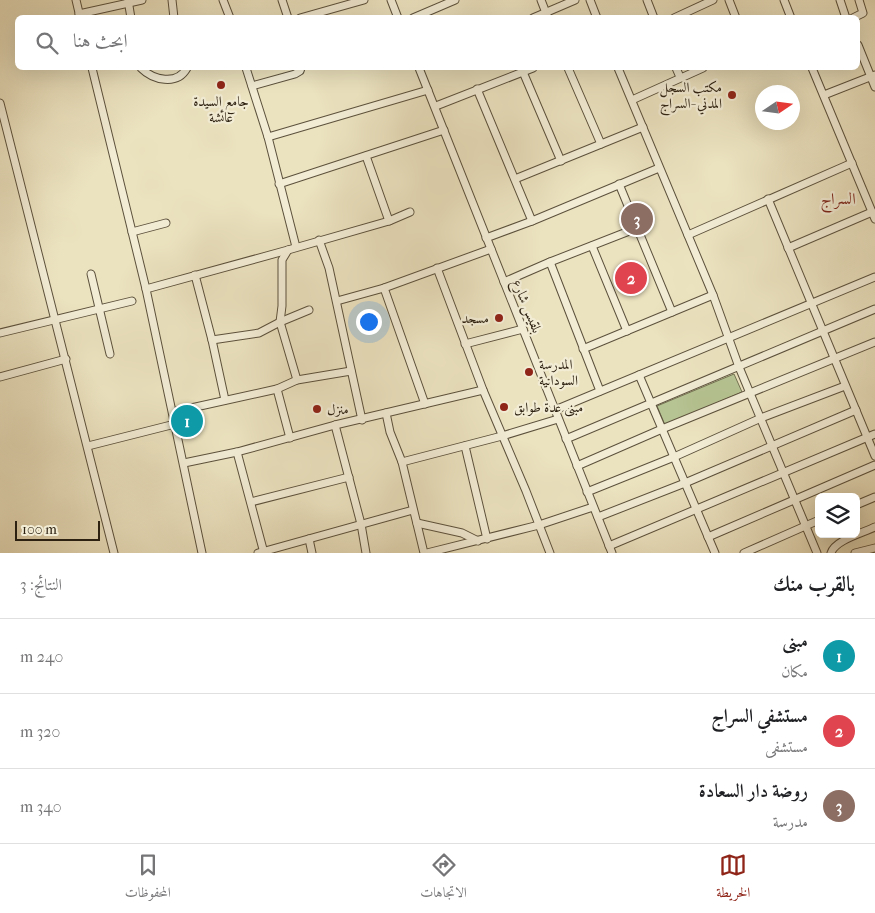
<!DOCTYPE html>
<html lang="ar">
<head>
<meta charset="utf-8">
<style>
  :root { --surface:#fff; --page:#f6f6f6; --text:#202124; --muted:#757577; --line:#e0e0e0; --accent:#8f2418 }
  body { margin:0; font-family:"IM FELL French Canon",Amiri,serif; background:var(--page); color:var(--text); direction:rtl }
  .controls { position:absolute; right:15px; bottom:15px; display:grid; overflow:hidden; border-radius:8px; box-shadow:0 5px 20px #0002 }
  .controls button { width:45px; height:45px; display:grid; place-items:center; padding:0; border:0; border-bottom:1px solid var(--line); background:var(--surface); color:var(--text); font:25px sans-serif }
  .compass { position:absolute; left:755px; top:85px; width:45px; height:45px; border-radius:50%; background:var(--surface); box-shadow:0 5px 20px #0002; rotate:77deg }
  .scale { position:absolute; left:15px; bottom:12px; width:85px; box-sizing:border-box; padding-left:5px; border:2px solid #2d2111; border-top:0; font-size:14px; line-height:18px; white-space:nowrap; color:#2d2111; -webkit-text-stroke:4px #f2ecd5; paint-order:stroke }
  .you { position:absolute; left:368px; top:321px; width:18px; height:18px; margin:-12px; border:4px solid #fff; border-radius:50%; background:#1a73e8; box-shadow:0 0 0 8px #1a73e833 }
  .badge { display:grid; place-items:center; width:32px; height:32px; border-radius:50%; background:var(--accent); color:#fff; font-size:16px; font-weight:700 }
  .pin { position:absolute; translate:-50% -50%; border:2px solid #fff; box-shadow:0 1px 5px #0006 }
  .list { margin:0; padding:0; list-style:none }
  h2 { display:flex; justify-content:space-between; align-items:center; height:65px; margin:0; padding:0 20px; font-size:21px }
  h2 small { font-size:16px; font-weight:400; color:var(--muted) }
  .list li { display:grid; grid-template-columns:32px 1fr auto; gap:15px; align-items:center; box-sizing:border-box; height:75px; padding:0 20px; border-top:1px solid var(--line) }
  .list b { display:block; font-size:19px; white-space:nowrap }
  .list p { margin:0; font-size:16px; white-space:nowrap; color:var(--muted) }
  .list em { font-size:16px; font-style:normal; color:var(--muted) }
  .icon { flex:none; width:28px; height:28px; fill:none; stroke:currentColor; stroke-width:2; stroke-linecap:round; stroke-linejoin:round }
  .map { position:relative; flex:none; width:875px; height:553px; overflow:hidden; direction:ltr }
  .search { position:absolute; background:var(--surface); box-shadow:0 5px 20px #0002; left:15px; right:15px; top:15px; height:55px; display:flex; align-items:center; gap:12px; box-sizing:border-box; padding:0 18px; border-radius:8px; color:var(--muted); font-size:19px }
  .sheet { height:290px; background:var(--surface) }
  nav { display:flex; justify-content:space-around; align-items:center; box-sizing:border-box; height:70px; border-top:1px solid var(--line); background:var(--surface); font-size:14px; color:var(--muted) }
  nav a { display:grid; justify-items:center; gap:2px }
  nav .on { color:var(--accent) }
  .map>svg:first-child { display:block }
  .green { fill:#b6c392; stroke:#727252 }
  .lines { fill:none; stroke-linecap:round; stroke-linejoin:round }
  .minor-casing { stroke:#5c513c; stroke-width:9 }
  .minor { stroke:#f2ecd5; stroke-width:7 }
  .poi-dot { fill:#8f2418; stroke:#f2ecd5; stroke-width:2 }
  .labels { text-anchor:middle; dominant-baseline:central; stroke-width:4.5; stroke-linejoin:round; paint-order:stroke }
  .poi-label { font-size:14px; fill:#2d2111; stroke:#f2ecd5; text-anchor:start }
  .street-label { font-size:14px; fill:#2d2111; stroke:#f2ecd5 }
  .quarter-label { font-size:16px; fill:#7a1f14; stroke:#f2ecd5 }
</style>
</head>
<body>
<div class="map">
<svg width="875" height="553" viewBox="0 0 875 553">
  <rect width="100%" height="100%" fill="#ebe2bf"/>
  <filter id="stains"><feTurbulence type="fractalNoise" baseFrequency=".004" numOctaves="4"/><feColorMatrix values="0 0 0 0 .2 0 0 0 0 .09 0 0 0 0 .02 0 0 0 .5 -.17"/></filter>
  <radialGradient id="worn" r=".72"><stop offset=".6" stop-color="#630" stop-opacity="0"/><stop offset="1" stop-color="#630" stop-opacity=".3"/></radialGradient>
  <polygon class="green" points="734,374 742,392 665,425 657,406"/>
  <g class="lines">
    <defs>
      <g id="minor">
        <polyline points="76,0 80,17"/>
        <polyline points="128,0 131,18"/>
        <polyline points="172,0 174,18"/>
        <polyline points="223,0 230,18"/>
        <polyline points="282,0 288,18"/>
        <polyline points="391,0 398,18"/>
        <polyline points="541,0 548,18"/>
        <polyline points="590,0 597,18"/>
        <polyline points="647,0 654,18"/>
        <polyline points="729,0 736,18"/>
        <polyline points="784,0 791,18"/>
        <polyline points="840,0 846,18"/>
        <polyline points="79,14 142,0"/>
        <polyline points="300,18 364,0"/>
        <polyline points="413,18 455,0"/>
        <polyline points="533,18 575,0"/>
        <polyline points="674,18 713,0"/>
        <polyline points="853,18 863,13 859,0"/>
        <polyline points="858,45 875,87"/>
        <polyline points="92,68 146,289 202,553"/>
        <path d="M141 68C153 80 177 86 187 68"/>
        <polyline points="246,68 268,137 296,247"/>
        <polyline points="419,68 612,553"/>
        <polyline points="568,68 601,144"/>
        <polyline points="618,68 713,295 739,367 817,553"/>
        <polyline points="676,68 680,77"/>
        <polyline points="812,68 875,219"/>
        <polyline points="523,72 561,161"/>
        <polyline points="252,86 295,74 300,71 301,68"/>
        <polyline points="477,89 532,221"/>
        <polyline points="824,95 875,75"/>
        <polyline points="632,100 703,68"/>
        <polyline points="0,103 114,553"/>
        <polyline points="436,106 533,68"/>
        <polyline points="268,137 428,90"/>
        <polyline points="366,156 389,221"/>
        <polyline points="515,179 643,127"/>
        <polyline points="279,184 444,130"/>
        <polyline points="619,184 672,312"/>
        <polyline points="768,199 875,456"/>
        <polyline points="132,232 166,223"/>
        <polyline points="688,235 852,163"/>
        <polyline points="486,238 532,221 659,168"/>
        <polyline points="319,240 329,268 362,420"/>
        <polyline points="592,246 627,331"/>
        <polyline points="788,248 872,212"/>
        <polyline points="288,250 282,260 282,306 280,322 297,380"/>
        <polyline points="550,262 600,391"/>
        <polyline points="437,268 483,390 526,491 550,553"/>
        <polyline points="91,274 110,354"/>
        <polyline points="195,275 212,340 225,400"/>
        <polyline points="504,282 550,262 637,228"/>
        <polyline points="384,288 425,404"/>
        <polyline points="146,289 288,250 389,221 410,212"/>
        <polyline points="337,301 384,288 491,249"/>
        <polyline points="0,333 132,301"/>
        <polyline points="212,340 259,333 280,322 309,310"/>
        <polyline points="465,344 523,329"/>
        <polyline points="583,349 713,295"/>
        <polyline points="639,375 715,553"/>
        <polyline points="0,377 66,359"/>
        <polyline points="277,389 290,438"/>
        <polyline points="555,410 875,277"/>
        <polyline points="173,412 277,389 297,380 351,371"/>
        <polyline points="386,413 390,432 402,462 424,553"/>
        <polyline points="335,425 361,524 366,553"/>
        <polyline points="566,439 875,309"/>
        <polyline points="88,446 175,424"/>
        <polyline points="465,446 487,539"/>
        <polyline points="237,452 264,553"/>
        <polyline points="402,462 502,436 558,419"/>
        <polyline points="184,463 237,452 335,425 483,390"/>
        <polyline points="577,466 662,429 875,342"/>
        <polyline points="587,492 674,457 761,418 845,386"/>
        <polyline points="251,502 349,477"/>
        <polyline points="856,505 875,497"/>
        <polyline points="598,517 685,483 856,410"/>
        <polyline points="417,523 462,533 478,541"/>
        <polyline points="708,537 875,465"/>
        <polyline points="309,539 312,553"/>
        <polyline points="609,546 875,434"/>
        <polyline points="258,553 413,510"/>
        <polyline points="427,553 539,525 593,507"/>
        <polyline points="744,553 819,520"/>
        <path d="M831 553C835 540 863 533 875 527"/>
        <polyline points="855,553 875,548"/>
      </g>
    </defs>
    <use href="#minor" class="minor-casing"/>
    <use href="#minor" class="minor"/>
  </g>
  <g class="poi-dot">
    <circle cx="221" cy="85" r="5"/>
    <circle cx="732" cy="95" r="5"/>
    <circle cx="499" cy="318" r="5"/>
    <circle cx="529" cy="372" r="5"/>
    <circle cx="504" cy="407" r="5"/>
    <circle cx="317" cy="409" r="5"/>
  </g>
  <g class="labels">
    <g class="poi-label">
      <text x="722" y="87" text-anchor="end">مكتب السجل<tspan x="722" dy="16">المدني -السراج</tspan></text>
      <text x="221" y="101" text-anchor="middle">جامع السيدة<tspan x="221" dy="16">عائشة</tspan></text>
      <text x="489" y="318" text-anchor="end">مسجد</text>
      <text x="539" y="364">المدرسة<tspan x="539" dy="16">السودانية</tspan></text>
      <text x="514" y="407">مبنى عدة طوابق</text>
      <text x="327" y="409">منزل</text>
    </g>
    <g class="street-label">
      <text transform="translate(527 306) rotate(68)">بلقيس شارع</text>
    </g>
    <g class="quarter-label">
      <text x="838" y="198">السراج</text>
    </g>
  </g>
  <rect width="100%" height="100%" filter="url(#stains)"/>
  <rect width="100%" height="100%" fill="url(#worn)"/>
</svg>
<div class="controls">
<button><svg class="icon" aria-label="layers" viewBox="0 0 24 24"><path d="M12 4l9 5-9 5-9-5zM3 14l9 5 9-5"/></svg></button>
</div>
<svg class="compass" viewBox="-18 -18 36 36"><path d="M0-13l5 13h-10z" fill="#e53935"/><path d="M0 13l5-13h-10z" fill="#757577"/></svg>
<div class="scale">100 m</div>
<div class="you"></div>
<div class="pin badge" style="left:187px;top:421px;background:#0f9aa8">1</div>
<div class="pin badge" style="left:631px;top:278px;background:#e0444e">2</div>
<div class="pin badge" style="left:637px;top:219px;background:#8d6e63">3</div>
<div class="search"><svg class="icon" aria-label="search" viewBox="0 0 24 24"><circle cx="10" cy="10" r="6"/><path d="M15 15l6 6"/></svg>ابحث هنا</div>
</div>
<section class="sheet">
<h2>بالقرب منك<small>النتائج: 3</small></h2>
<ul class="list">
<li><span class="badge" style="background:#0f9aa8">1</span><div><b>مبنى</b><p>مكان</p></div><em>240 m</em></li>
<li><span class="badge" style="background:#e0444e">2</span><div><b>مستشفي السراج</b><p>مستشفى</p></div><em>320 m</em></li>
<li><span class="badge" style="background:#8d6e63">3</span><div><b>روضة دار السعادة</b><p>مدرسة</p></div><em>340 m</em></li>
</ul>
</section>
<nav>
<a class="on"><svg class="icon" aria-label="map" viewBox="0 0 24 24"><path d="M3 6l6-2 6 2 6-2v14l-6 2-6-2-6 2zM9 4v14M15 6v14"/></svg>الخريطة</a>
<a><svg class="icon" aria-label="directions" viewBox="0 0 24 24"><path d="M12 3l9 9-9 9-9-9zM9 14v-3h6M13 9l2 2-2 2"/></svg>الاتجاهات</a>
<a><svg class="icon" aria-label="saved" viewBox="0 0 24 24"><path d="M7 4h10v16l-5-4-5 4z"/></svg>المحفوظات</a>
</nav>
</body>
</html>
